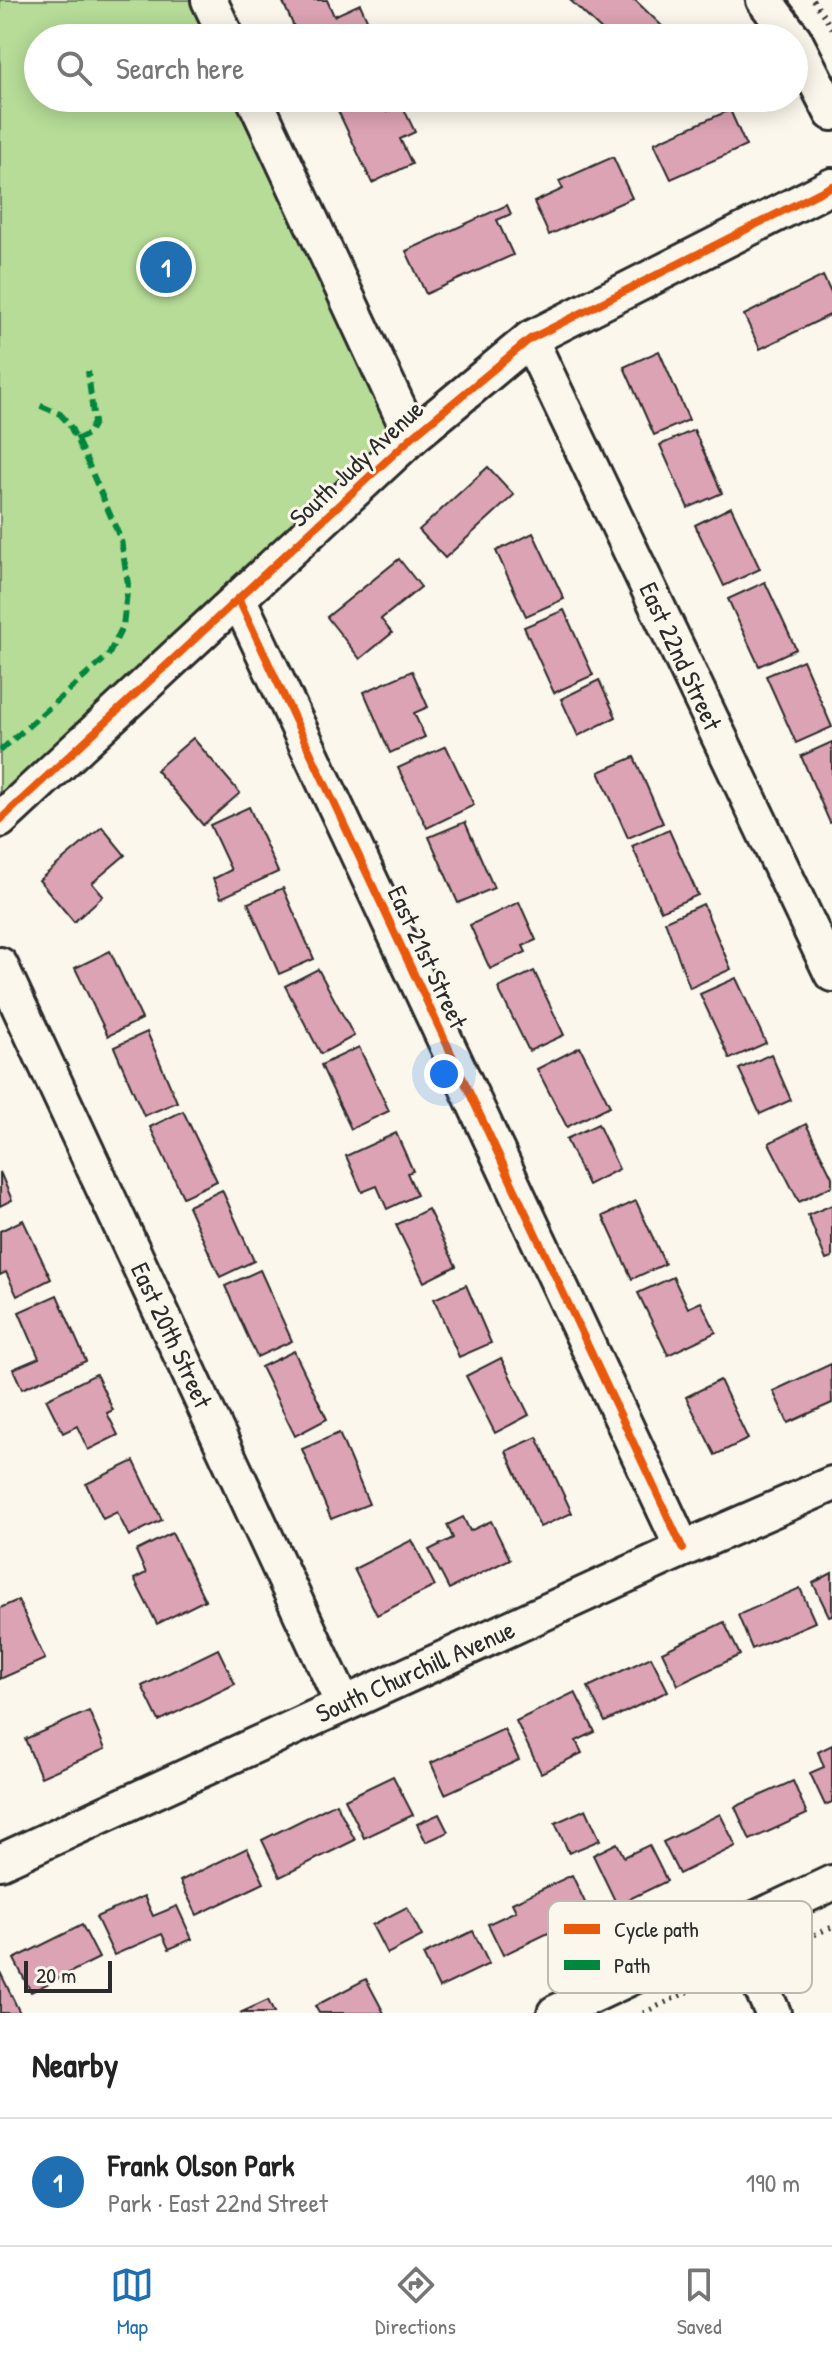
<!DOCTYPE html>
<html lang="en">
<head>
<meta charset="utf-8">
<style>
  :root { --surface:#fff; --page:#f6f6f6; --text:#222; --muted:#767676; --line:#e0e0e0; --accent:#1f6fb2 }
  body { margin:0; font-family:"Patrick Hand",sans-serif; background:var(--page); color:var(--text) }
  .scale { position:absolute; left:24px; bottom:20px; width:88px; box-sizing:border-box; padding-left:8px; border:4px solid #2b2b2b; border-top:0; font-size:22px; line-height:28px; white-space:nowrap; color:#2b2b2b; -webkit-text-stroke:6px #fbf7ec; paint-order:stroke }
  .you { position:absolute; left:444px; top:1074px; width:28px; height:28px; margin:-20px; border:6px solid #fff; border-radius:50%; background:#1a73e8; box-shadow:0 0 0 12px #1a73e833 }
  .badge { display:grid; place-items:center; width:52px; height:52px; border-radius:50%; background:var(--accent); color:#fff; font-size:26px; font-weight:700 }
  .pin { position:absolute; translate:-50% -50%; border:4px solid #fff; box-shadow:0 2px 8px #0006 }
  .list { margin:0; padding:0; list-style:none }
  h2 { display:flex; justify-content:space-between; align-items:center; height:104px; margin:0; padding:0 32px; font-size:34px }
  h2 small { font-size:26px; font-weight:400; color:var(--muted) }
  .list li { display:grid; grid-template-columns:52px 1fr auto; gap:24px; align-items:center; box-sizing:border-box; height:128px; padding:0 32px; border-top:2px solid var(--line) }
  .list b { display:block; font-size:30px; white-space:nowrap }
  .list p { margin:0; font-size:26px; white-space:nowrap; color:var(--muted) }
  .list em { font-size:26px; font-style:normal; color:var(--muted) }
  .icon { flex:none; width:44px; height:44px; fill:none; stroke:currentColor; stroke-width:2; stroke-linecap:round; stroke-linejoin:round }
  .map { position:relative; flex:none; width:832px; height:2013px; overflow:hidden }
  .search { position:absolute; background:var(--surface); box-shadow:0 4px 20px #0003; left:24px; right:24px; top:24px; height:88px; display:flex; align-items:center; gap:20px; box-sizing:border-box; padding:0 28px; border-radius:44px; color:var(--muted); font-size:30px }
  .sheet { height:232px; background:var(--surface) }
  nav { display:flex; justify-content:space-around; align-items:center; box-sizing:border-box; height:112px; border-top:2px solid var(--line); background:var(--surface); font-size:22px; color:var(--muted) }
  nav a { display:grid; justify-items:center; gap:4px }
  nav .on { color:var(--accent) }
  .map>svg:first-child { display:block }
  .green { fill:#b6dc97; stroke:#708461; stroke-width:2 }
  .building { fill:#dca3b4; stroke:#2b2b2b; stroke-width:2 }
  .lines { fill:none; stroke-linecap:round; stroke-linejoin:round }
  .minor-casing { stroke:#2b2b2b; stroke-width:40 }
  .path { stroke:#2b2b2b; stroke-width:5; stroke-dasharray:2 6; stroke-linecap:butt }
  .minor { stroke:#fbf7ec; stroke-width:34 }
  .quiet { stroke:#00873e; stroke-width:6; stroke-dasharray:12 6; stroke-linecap:butt }
  .cycleway-casing { stroke:#fbf7ec; stroke-width:13 }
  .cycleway { stroke:#e8590c; stroke-width:8 }
  .labels { text-anchor:middle; dominant-baseline:central; stroke-width:6; stroke-linejoin:round; paint-order:stroke }
  .street-label { font-size:26px; fill:#2b2b2b; stroke:#fbf7ec }
  .key { fill:#fbf7ec; stroke:#bdbab2; stroke-width:2 }
  .key-label { font-size:22px; fill:#2b2b2b }
</style>
</head>
<body>
<div class="map">
<svg width="832" height="2013" viewBox="0 0 832 2013">
  <rect width="100%" height="100%" fill="#fbf7ec"/>
  <filter id="ink" filterUnits="userSpaceOnUse"><feTurbulence type="fractalNoise" baseFrequency=".0125" numOctaves="2"/><feDisplacementMap in="SourceGraphic" scale="16" xChannelSelector="R" yChannelSelector="G"/><feConvolveMatrix kernelMatrix="1 2 1 2 8 2 1 2 1" color-interpolation-filters="sRGB"/></filter>
  <g filter="url(#ink)">
    <polygon class="green" points="0,0 209,0 227,38 38,38 38,98 254,98 412,437 0,820"/>
    <g class="building">
      <polygon points="282,0 327,0 334,16 360,4 374,35 368,38 299,38"/>
      <polygon points="570,0 635,0 662,26 650,38 610,38"/>
      <polygon points="332,98 385,98 381,100 387,112 402,105 415,132 400,139 412,164 372,183"/>
      <polygon points="730,110 746,146 671,179 654,143"/>
      <polygon points="613,157 632,198 549,235 534,202 563,189 559,181"/>
      <polygon points="507,205 511,214 497,220 513,255 426,294 406,251"/>
      <polygon points="823,276 832,295 832,314 760,349 744,315"/>
      <polygon points="659,351 689,420 654,435 624,367"/>
      <polygon points="694,430 722,493 688,508 660,445"/>
      <polygon points="488,467 514,495 445,558 419,530"/>
      <polygon points="731,507 760,569 724,586 695,525"/>
      <polygon points="533,533 564,599 526,616 496,551"/>
      <polygon points="399,559 421,587 381,619 392,633 360,659 327,617"/>
      <polygon points="765,582 796,649 759,666 728,599"/>
      <polygon points="564,610 593,675 554,693 524,627"/>
      <polygon points="803,660 832,727 796,743 766,676"/>
      <polygon points="412,671 428,707 414,713 425,737 390,753 364,692"/>
      <polygon points="599,680 616,717 578,736 561,699"/>
      <polygon points="193,738 240,793 203,825 156,770"/>
      <polygon points="832,742 832,822 830,823 801,756"/>
      <polygon points="446,746 474,805 427,828 398,768"/>
      <polygon points="634,757 663,823 628,838 599,772"/>
      <polygon points="249,807 278,872 221,898 213,879 231,870 210,825"/>
      <polygon points="465,822 494,888 458,903 429,837"/>
      <polygon points="102,827 125,855 92,883 103,896 74,922 39,880"/>
      <polygon points="669,830 698,895 661,911 632,846"/>
      <polygon points="283,888 314,959 279,974 248,903"/>
      <polygon points="519,902 536,940 523,946 526,952 490,969 470,925"/>
      <polygon points="703,904 731,969 690,988 665,921"/>
      <polygon points="110,951 142,1019 108,1036 75,968"/>
      <polygon points="318,969 354,1036 321,1054 285,986"/>
      <polygon points="534,971 564,1035 529,1051 498,988"/>
      <polygon points="736,978 766,1043 730,1059 700,994"/>
      <polygon points="147,1032 177,1102 144,1116 114,1047"/>
      <polygon points="359,1047 389,1111 351,1129 321,1065"/>
      <polygon points="580,1047 610,1106 567,1127 537,1069"/>
      <polygon points="771,1054 791,1100 760,1114 739,1069"/>
      <polygon points="183,1111 217,1181 183,1197 150,1127"/>
      <polygon points="598,1124 619,1169 588,1185 566,1139"/>
      <polygon points="806,1124 832,1177 832,1186 799,1202 769,1143"/>
      <polygon points="396,1133 413,1171 407,1173 417,1195 387,1209 377,1186 362,1192 346,1156"/>
      <polygon points="0,1172 12,1200 0,1206"/>
      <polygon points="222,1190 254,1261 220,1277 188,1206"/>
      <polygon points="636,1201 665,1264 632,1279 603,1216"/>
      <polygon points="832,1205 832,1258 826,1260 808,1215"/>
      <polygon points="428,1209 456,1266 424,1282 396,1225"/>
      <polygon points="23,1220 51,1279 17,1296 6,1272 0,1275 0,1231"/>
      <polygon points="260,1270 292,1341 257,1357 225,1286"/>
      <polygon points="673,1277 688,1308 701,1302 716,1332 668,1355 638,1293"/>
      <polygon points="466,1285 491,1343 459,1357 434,1299"/>
      <polygon points="57,1295 86,1361 22,1389 13,1369 39,1358 19,1312"/>
      <polygon points="294,1351 327,1419 295,1436 261,1367"/>
      <polygon points="501,1358 529,1415 495,1433 466,1376"/>
      <polygon points="831,1364 832,1403 788,1423 773,1391"/>
      <polygon points="96,1374 113,1410 107,1413 118,1435 88,1450 77,1426 63,1433 46,1399"/>
      <polygon points="720,1380 748,1439 715,1455 686,1397"/>
      <polygon points="339,1433 369,1504 331,1519 302,1449"/>
      <polygon points="537,1437 572,1513 540,1527 506,1451"/>
      <polygon points="134,1461 162,1520 129,1536 117,1512 103,1519 86,1484"/>
      <polygon points="463,1517 470,1531 491,1521 510,1559 449,1589 429,1550 453,1538 447,1525"/>
      <polygon points="172,1533 205,1600 157,1624 134,1579 146,1573 136,1551"/>
      <polygon points="412,1540 435,1586 377,1615 354,1569"/>
      <polygon points="832,1573 832,1615 829,1616 813,1583"/>
      <polygon points="800,1588 815,1622 752,1649 738,1615"/>
      <polygon points="18,1600 45,1659 0,1679 0,1608"/>
      <polygon points="724,1622 740,1655 678,1685 662,1652"/>
      <polygon points="218,1649 235,1684 159,1721 142,1686"/>
      <polygon points="651,1657 668,1691 605,1722 588,1687"/>
      <polygon points="575,1692 595,1732 576,1741 582,1753 541,1773 516,1721"/>
      <polygon points="89,1711 105,1749 41,1777 25,1739"/>
      <polygon points="504,1729 519,1760 445,1794 431,1763"/>
      <polygon points="832,1745 832,1802 825,1805 810,1773 824,1767 818,1752"/>
      <polygon points="393,1776 413,1815 364,1838 345,1799"/>
      <polygon points="793,1781 807,1814 750,1840 735,1807"/>
      <polygon points="336,1803 355,1840 280,1877 262,1840"/>
      <polygon points="586,1809 600,1840 569,1853 555,1823"/>
      <polygon points="439,1814 448,1832 426,1842 417,1824"/>
      <polygon points="720,1814 736,1846 679,1874 663,1842"/>
      <polygon points="617,1843 624,1857 649,1845 667,1881 617,1905 593,1855"/>
      <polygon points="247,1848 264,1883 197,1915 180,1881"/>
      <polygon points="572,1875 590,1913 503,1955 488,1924 516,1911 512,1903"/>
      <polygon points="144,1896 153,1916 177,1906 192,1939 169,1949 162,1934 114,1955 96,1917"/>
      <polygon points="407,1907 422,1936 387,1954 372,1925"/>
      <polygon points="82,1925 99,1958 31,1992 14,1959"/>
      <polygon points="473,1931 489,1964 439,1988 423,1955"/>
      <polygon points="0,1972 20,2013 0,2013"/>
      <polygon points="366,1979 384,2013 319,2013 315,2006"/>
      <polygon points="268,2000 274,2013 240,2013"/>
    </g>
    <g class="lines">
      <defs>
        <g id="minor">
          <polyline points="209,0 227,38"/>
          <polyline points="764,0 793,38"/>
          <polyline points="794,39 832,113"/>
          <polyline points="254,98 412,437"/>
          <polyline points="530,339 832,974"/>
          <polyline points="239,600 683,1549"/>
          <polyline points="0,820 412,437 530,339 832,186"/>
          <polyline points="0,965 343,1704"/>
          <polyline points="0,1862 683,1549 832,1484"/>
          <polyline points="735,1929 773,2013"/>
          <polyline points="555,2013 832,1883"/>
        </g>
      </defs>
      <use href="#minor" class="minor-casing"/>
      <g class="path">
        <polyline points="813,0 832,28"/>
        <polyline points="778,1951 832,1927"/>
        <polyline points="643,2013 722,1976"/>
      </g>
      <use href="#minor" class="minor"/>
      <g class="quiet">
        <polyline points="76,440 88,434 94,423 88,371"/>
        <polyline points="0,751 108,656 123,626 128,584 121,540 87,461 69,424 60,414 39,405"/>
      </g>
      <defs>
        <g id="cycleway">
          <polyline points="239,600 683,1549"/>
          <polyline points="0,820 412,437 530,339 832,186"/>
        </g>
      </defs>
      <use href="#cycleway" class="cycleway-casing"/>
      <use href="#cycleway" class="cycleway"/>
    </g>
  </g>
  <g class="labels">
    <g class="street-label">
      <text transform="translate(356 463) rotate(-43)">South Judy Avenue</text>
      <text transform="translate(681 656) rotate(65)">East 22nd Street</text>
      <text transform="translate(428 957) rotate(65)">East 21st Street</text>
      <text transform="translate(172 1335) rotate(65)">East 20th Street</text>
      <text transform="translate(415 1671) rotate(-24)">South Churchill Avenue</text>
    </g>
  </g>
  <rect x="548" y="1901" width="264" height="92" rx="12" class="key"/>
  <rect x="564" y="1924" width="36" height="10" fill="#e8590c"/>
  <rect x="564" y="1960" width="36" height="10" fill="#00873e"/>
  <g class="key-label">
    <text x="614" y="1937">Cycle path</text>
    <text x="614" y="1973">Path</text>
  </g>
</svg>
<div class="scale">20 m</div>
<div class="you"></div>
<div class="pin badge" style="left:166px;top:267px">1</div>
<div class="search"><svg class="icon" aria-label="search" viewBox="0 0 24 24"><circle cx="10" cy="10" r="6"/><path d="M15 15l6 6"/></svg>Search here</div>
</div>
<section class="sheet">
<h2>Nearby<small></small></h2>
<ul class="list">
<li><span class="badge">1</span><div><b>Frank Olson Park</b><p>Park · East 22nd Street</p></div><em>190 m</em></li>
</ul>
</section>
<nav>
<a class="on"><svg class="icon" aria-label="map" viewBox="0 0 24 24"><path d="M3 6l6-2 6 2 6-2v14l-6 2-6-2-6 2zM9 4v14M15 6v14"/></svg>Map</a>
<a><svg class="icon" aria-label="directions" viewBox="0 0 24 24"><path d="M12 3l9 9-9 9-9-9zM9 14v-3h6M13 9l2 2-2 2"/></svg>Directions</a>
<a><svg class="icon" aria-label="saved" viewBox="0 0 24 24"><path d="M7 4h10v16l-5-4-5 4z"/></svg>Saved</a>
</nav>
</body>
</html>
